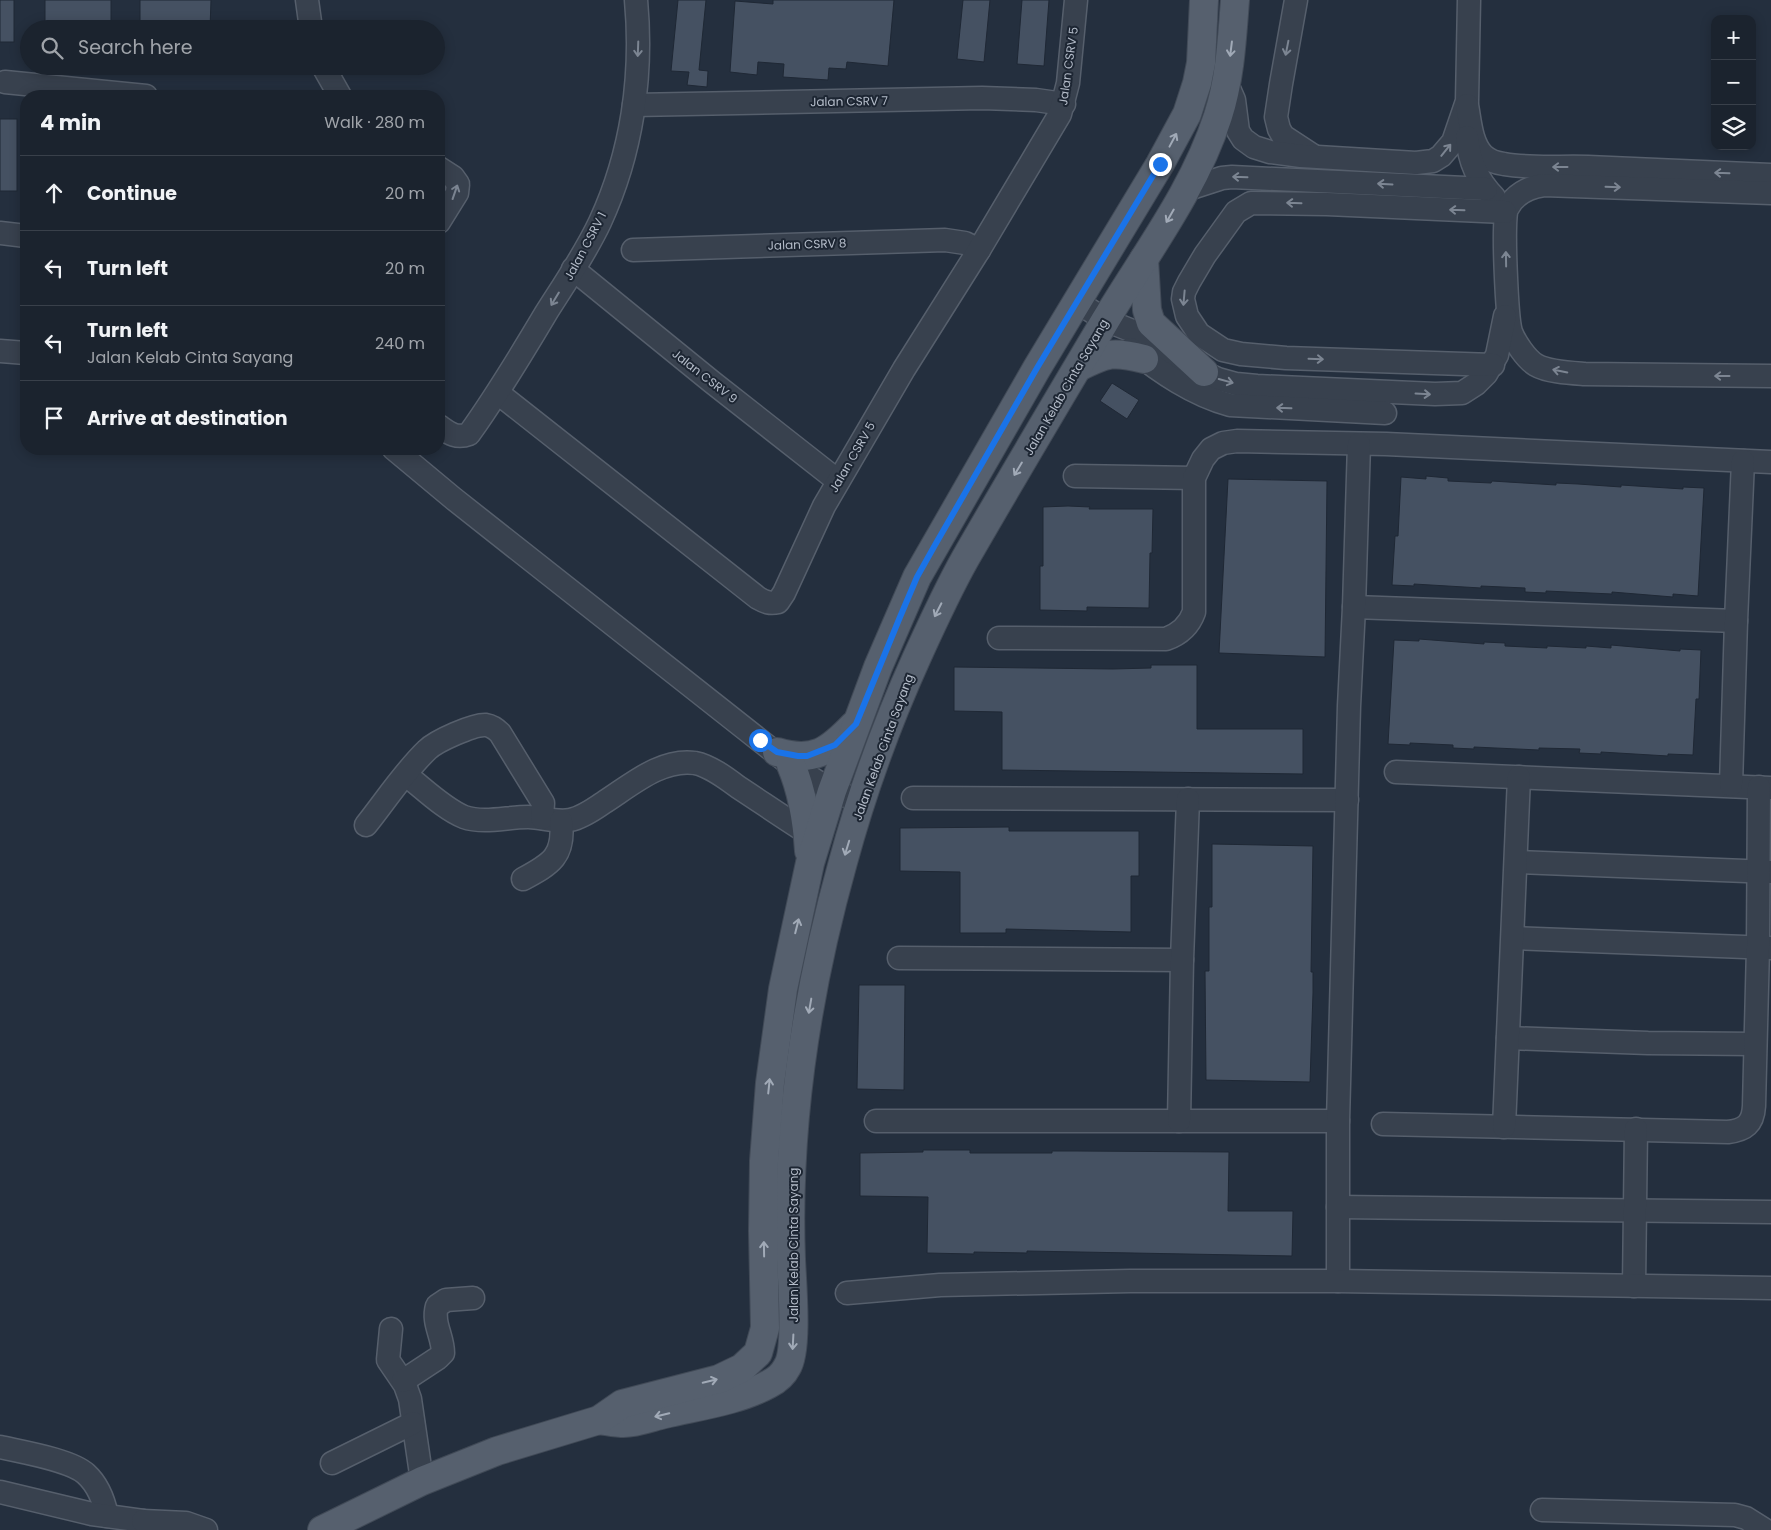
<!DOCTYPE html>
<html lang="en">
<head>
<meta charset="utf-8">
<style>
  :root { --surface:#1b232e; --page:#242b36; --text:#f1f3f6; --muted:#a0a4aa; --line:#39404a }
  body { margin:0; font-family:Poppins,sans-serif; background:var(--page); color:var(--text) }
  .controls { position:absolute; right:15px; top:15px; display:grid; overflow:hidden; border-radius:10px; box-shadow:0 2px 12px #0003 }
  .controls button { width:45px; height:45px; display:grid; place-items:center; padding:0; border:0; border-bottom:1px solid var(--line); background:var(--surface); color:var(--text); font:25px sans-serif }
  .stop { position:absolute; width:15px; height:15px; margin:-11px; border:4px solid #1a73e8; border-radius:50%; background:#fff }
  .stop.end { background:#1a73e8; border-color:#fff; box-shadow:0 1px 5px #0008 }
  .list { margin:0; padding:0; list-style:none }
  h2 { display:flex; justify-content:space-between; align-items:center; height:65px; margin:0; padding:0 20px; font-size:21px }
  h2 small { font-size:16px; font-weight:400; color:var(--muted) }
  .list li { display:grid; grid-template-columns:32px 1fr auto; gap:15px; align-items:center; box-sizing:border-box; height:75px; padding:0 20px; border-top:1px solid var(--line) }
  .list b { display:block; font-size:19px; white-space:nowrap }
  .list p { margin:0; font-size:16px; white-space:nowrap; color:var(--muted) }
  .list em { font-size:16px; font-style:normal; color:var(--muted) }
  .icon { flex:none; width:28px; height:28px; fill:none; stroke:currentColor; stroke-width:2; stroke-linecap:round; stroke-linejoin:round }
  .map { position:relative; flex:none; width:1771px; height:1530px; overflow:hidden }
  .search { position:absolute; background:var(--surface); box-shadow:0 2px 12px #0003; left:20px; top:20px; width:425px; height:55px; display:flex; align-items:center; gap:12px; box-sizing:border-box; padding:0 18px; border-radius:28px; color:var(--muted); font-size:19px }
  .panel { position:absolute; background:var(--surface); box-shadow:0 2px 12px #0003; left:20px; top:90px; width:425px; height:365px; border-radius:20px }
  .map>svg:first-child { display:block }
  .building { fill:#455162; stroke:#1f2835 }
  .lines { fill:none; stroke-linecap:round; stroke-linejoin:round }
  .minor-casing { stroke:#565f6c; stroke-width:25 }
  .major-casing { stroke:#414a57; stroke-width:30 }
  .minor { stroke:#38414e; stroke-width:22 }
  .major { stroke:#56606e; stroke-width:28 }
  .oneway { stroke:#7c8592 }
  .oneway2 { stroke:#a1aab7 }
  .route { stroke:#1a73e8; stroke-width:6 }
  .labels { text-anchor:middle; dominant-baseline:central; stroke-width:4; stroke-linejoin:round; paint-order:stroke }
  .street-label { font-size:12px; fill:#b4bcc9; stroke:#1d2633 }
</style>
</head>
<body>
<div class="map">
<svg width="1771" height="1530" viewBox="0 0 1771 1530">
  <rect width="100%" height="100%" fill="#242f3e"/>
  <g class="building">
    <rect x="0" y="0" width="14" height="42"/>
    <rect x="45" y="0" width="66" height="29"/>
    <polygon points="140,0 211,0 210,29 140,29"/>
    <polygon points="678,0 706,0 699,70 708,71 707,87 687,85 689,72 671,71"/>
    <polygon points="773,0 894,0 888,66 847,62 846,69 829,68 828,80 783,77 784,64 758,62 757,75 730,72 735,1 773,4"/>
    <polygon points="963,0 990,0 984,62 957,59"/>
    <polygon points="1022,0 1049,0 1044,66 1017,64"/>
    <rect x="0" y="119" width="17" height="72"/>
    <polygon points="1112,383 1139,400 1127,419 1100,401"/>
    <polygon points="1426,476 1448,478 1448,481 1491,483 1492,481 1556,485 1556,483 1578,484 1621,487 1621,485 1683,489 1683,487 1704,488 1698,596 1673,594 1673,597 1612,592 1612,594 1546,591 1546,593 1525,592 1525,588 1481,586 1481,588 1414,584 1414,586 1392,585 1395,536 1398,536 1401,477 1426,479"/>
    <polygon points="1228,479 1327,481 1325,657 1219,653"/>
    <polygon points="1068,506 1090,507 1089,509 1153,509 1152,553 1150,553 1149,608 1087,607 1087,611 1040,610 1040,566 1043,566 1043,507"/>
    <polygon points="1419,639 1484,644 1484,642 1505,643 1505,646 1547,648 1547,646 1586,648 1586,646 1611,648 1611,645 1680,651 1680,649 1701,650 1699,699 1696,699 1693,755 1668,754 1668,756 1601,752 1601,754 1579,753 1580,749 1539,748 1539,750 1474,747 1474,749 1453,748 1453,745 1410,743 1410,745 1388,744 1394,640 1419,641"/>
    <polygon points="1151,665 1197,665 1197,729 1303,729 1303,774 1002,770 1002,712 954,711 954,667 1113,669 1151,668"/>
    <polygon points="1009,827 1009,831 1139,831 1139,876 1131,876 1131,932 1006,929 1006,933 960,933 960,872 900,871 900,828"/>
    <polygon points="1212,844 1313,846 1311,972 1313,972 1313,993 1310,1082 1206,1080 1205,971 1209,971 1209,907 1212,907"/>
    <polygon points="859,985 905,985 904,1090 857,1089"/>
    <polygon points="923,1150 970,1150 970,1153 1052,1153 1052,1151 1077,1151 1229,1152 1228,1211 1293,1211 1292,1256 1027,1251 1027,1253 974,1252 974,1254 927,1253 928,1197 860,1196 860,1153 923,1152"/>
  </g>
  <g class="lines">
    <defs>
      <g id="minor">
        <polyline points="307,0 311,29"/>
        <polyline points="1296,0 1281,84 1276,117 1279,129 1283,136 1312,155"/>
        <polyline points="323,66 340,96"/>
        <polyline points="5,82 146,96"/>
        <polyline points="1227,84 1234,100 1238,131 1243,139 1254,147 1270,152 1301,156 1416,163 1433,161 1441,156 1453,142 1467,101 1469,0"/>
        <polyline points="634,105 982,98 1036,100 1064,104"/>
        <path d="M1467 105C1470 121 1471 143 1483 155 1488 160 1497 163 1504 164 1531 169 1560 166 1588 167 1649 170 1710 172 1771 175"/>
        <path d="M1467 137C1469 161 1477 180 1494 197"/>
        <polyline points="439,168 453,177 458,184 457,193 439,222"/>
        <polyline points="1185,190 1222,178 1232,177 1486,189"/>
        <path d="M1771 193 1544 185C1528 187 1514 195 1507 209 1502 218 1507 319 1511 332 1515 342 1526 359 1536 365 1548 372 1571 373 1585 374L1771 376"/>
        <polyline points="0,233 26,236"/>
        <polyline points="633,250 945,240 965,243 979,250"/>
        <polyline points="573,269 712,382 838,481"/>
        <polyline points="1076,301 1105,320 1135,332 1156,348 1183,363 1218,379 1236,384 1257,386 1435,394 1462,393 1476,384 1486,374 1497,355 1505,316"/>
        <path d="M1131 349C1160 372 1193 395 1230 405L1385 413"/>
        <polyline points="0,351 26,353"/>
        <polyline points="1493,365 1286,358 1241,354 1223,350 1199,334 1187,316 1183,299 1184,292 1189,282 1205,255 1236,212 1251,203 1327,204 1505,212"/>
        <path d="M498 393 758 598C765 602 770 604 778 602L784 593 824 506 904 369 979 250 1060 114 1068 83 1076 0"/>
        <path d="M439 426C449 433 456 439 469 434 497 395 521 355 546 313 565 283 585 254 600 222 632 153 643 76 636 0"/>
        <polyline points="394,449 454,499 791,765 832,791 861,801"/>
        <polyline points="1075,476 1194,478"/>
        <polyline points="1354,607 1736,621"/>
        <path d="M999 638 1166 639C1180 634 1189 626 1194 612V478L1203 459 1211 449 1223 443 1237 441 1386 444 1771 462"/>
        <polyline points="1396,772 1771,788"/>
        <path d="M406 775C423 788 444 809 464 817 484 824 507 817 528 817 542 817 556 823 570 820 581 818 593 810 603 803 630 786 661 758 695 763 710 766 726 778 738 787 761 802 784 818 808 833"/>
        <polyline points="1731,785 1736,621 1743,461"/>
        <polyline points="913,798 1347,800"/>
        <path d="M366 825C386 800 404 772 427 750 436 741 474 724 486 725 492 726 496 729 500 733L543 803 542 818"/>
        <polyline points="1516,862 1771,872"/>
        <path d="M523 879C551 864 565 856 561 821"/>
        <polyline points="1513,938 1771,948"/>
        <polyline points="899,958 1182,960"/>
        <polyline points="1508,1038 1648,1043 1755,1044"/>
        <polyline points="876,1121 1338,1121"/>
        <polyline points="1179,1121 1182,960 1188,799"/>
        <path d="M1383 1124 1728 1132C1745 1130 1753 1124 1754 1106L1758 947 1759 787"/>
        <polyline points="1504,1127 1519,777"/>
        <polyline points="1338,1207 1771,1212"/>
        <polyline points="1338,1281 1338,1121 1349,706 1354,607 1359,444"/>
        <polyline points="1634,1286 1636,1129"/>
        <polyline points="847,1293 940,1285 1130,1281 1338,1281 1771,1288"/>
        <polyline points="391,1329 388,1360 405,1385 410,1399 422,1481"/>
        <path d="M403 1381 438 1358 443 1353C443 1336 432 1323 437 1306L446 1300 473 1298"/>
        <path d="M0 1447C22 1452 71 1460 86 1474 97 1484 104 1501 107 1516"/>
        <polyline points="332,1463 413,1423"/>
        <polyline points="0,1492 92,1514 143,1521 143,1530"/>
        <polyline points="1542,1510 1735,1515 1746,1518 1765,1530"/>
        <polyline points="143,1521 186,1523 206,1530"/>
      </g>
      <g id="major">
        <polyline points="1144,259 1147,310 1151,323 1204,372"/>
        <path d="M1079 367C1107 353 1113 351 1144 359"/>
        <path d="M777 752C814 763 829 751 854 725"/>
        <path d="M791 765C803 793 807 821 809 851"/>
        <path d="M599 1420C607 1421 616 1423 624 1423 637 1423 652 1417 665 1414 699 1406 738 1401 769 1384 777 1380 783 1375 787 1367 798 1350 792 1283 791 1259 786 1126 807 990 843 862 862 792 887 723 917 657 932 624 947 591 965 559 1011 479 1058 400 1105 321 1145 254 1194 191 1218 116 1230 79 1232 39 1235 0"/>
        <polyline points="322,1530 422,1481 497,1451 599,1420 622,1404 719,1379 742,1368 758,1353 765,1328 763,1231 764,1161 770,1083 783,989 790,956 810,863 832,791 878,667 917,577 1037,368 1160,164 1187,114 1197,83 1201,63 1204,0"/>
      </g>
    </defs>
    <use href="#minor" class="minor-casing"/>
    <use href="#major" class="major-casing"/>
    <use href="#minor" class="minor"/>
    <use href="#major" class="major"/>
  </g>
  <defs><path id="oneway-shaft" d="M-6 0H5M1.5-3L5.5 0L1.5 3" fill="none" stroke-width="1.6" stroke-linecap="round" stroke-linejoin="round" transform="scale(1.25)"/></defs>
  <g class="oneway">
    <use href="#oneway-shaft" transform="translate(1287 48) rotate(101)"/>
    <use href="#oneway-shaft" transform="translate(638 49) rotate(92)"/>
    <use href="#oneway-shaft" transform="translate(1446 150) rotate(-51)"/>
    <use href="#oneway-shaft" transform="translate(1560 167) rotate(180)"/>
    <use href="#oneway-shaft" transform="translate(1722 173) rotate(-178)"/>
    <use href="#oneway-shaft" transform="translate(1240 177) rotate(-178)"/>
    <use href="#oneway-shaft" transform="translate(1385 184) rotate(-177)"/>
    <use href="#oneway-shaft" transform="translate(1613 187) rotate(2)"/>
    <use href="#oneway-shaft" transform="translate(455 192) rotate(-71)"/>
    <use href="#oneway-shaft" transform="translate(1294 203) rotate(-178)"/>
    <use href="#oneway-shaft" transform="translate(1457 210) rotate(-178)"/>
    <use href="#oneway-shaft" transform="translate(1506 259) rotate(-91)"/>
    <use href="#oneway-shaft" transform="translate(1184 298) rotate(95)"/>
    <use href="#oneway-shaft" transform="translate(555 299) rotate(121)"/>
    <use href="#oneway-shaft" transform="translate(1316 359) rotate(2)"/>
    <use href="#oneway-shaft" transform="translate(1560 371) rotate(-169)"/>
    <use href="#oneway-shaft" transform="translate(1722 376) rotate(-180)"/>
    <use href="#oneway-shaft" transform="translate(1226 381) rotate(15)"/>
    <use href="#oneway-shaft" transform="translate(1423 394) rotate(3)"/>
    <use href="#oneway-shaft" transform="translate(1284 408) rotate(-178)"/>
  </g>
  <g class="oneway2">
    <use href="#oneway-shaft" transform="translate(1231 49) rotate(97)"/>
    <use href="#oneway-shaft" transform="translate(1173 140) rotate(-62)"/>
    <use href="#oneway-shaft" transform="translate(1170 216) rotate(120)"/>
    <use href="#oneway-shaft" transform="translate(1018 469) rotate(121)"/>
    <use href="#oneway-shaft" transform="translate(938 610) rotate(117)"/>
    <use href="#oneway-shaft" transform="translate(847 848) rotate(107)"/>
    <use href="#oneway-shaft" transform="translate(797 926) rotate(-76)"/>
    <use href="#oneway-shaft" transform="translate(810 1006) rotate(100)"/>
    <use href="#oneway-shaft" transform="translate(769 1086) rotate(-84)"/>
    <use href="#oneway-shaft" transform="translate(764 1249) rotate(-91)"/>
    <use href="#oneway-shaft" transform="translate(793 1342) rotate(93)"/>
    <use href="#oneway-shaft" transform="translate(710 1381) rotate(-13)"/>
    <use href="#oneway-shaft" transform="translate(662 1415) rotate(166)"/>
  </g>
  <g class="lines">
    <polyline class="route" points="760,740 777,752 798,756 807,756 835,745 856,724 900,617 917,577 935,545 1037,368 1160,164"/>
  </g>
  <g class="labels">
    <g class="street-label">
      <text transform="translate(1068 66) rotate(-82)">Jalan CSRV 5</text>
      <text transform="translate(849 101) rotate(-1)">Jalan CSRV 7</text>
      <text transform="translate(807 244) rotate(-2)">Jalan CSRV 8</text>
      <text transform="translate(585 246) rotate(-62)">Jalan CSRV 1</text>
      <text transform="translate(705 376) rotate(38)">Jalan CSRV 9</text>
      <text transform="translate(1066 387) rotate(-60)">Jalan Kelab Cinta Sayang</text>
      <text transform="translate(852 457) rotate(-60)">Jalan CSRV 5</text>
      <text transform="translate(883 747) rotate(-70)">Jalan Kelab Cinta Sayang</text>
      <text transform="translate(793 1245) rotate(-90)">Jalan Kelab Cinta Sayang</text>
    </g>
  </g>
</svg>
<div class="controls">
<button>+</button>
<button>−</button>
<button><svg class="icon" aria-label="layers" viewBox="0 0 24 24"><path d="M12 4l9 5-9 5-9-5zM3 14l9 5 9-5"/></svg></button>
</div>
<div class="stop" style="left:760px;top:740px"></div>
<div class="stop end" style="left:1160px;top:164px"></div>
<div class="search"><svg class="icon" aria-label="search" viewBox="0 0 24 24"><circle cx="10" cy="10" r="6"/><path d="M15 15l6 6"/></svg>Search here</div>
<section class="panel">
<h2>4 min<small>Walk · 280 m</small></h2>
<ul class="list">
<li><svg class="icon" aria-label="ahead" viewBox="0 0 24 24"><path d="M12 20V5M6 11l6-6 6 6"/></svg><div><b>Continue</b></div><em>20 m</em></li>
<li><svg class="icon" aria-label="left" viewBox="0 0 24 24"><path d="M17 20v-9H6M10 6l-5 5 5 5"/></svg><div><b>Turn left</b></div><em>20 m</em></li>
<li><svg class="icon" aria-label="left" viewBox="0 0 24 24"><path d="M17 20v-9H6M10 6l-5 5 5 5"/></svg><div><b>Turn left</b><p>Jalan Kelab Cinta Sayang</p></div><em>240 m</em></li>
<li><svg class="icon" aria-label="arrive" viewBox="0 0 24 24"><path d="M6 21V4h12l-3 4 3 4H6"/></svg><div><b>Arrive at destination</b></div></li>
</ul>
</section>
</div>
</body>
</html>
